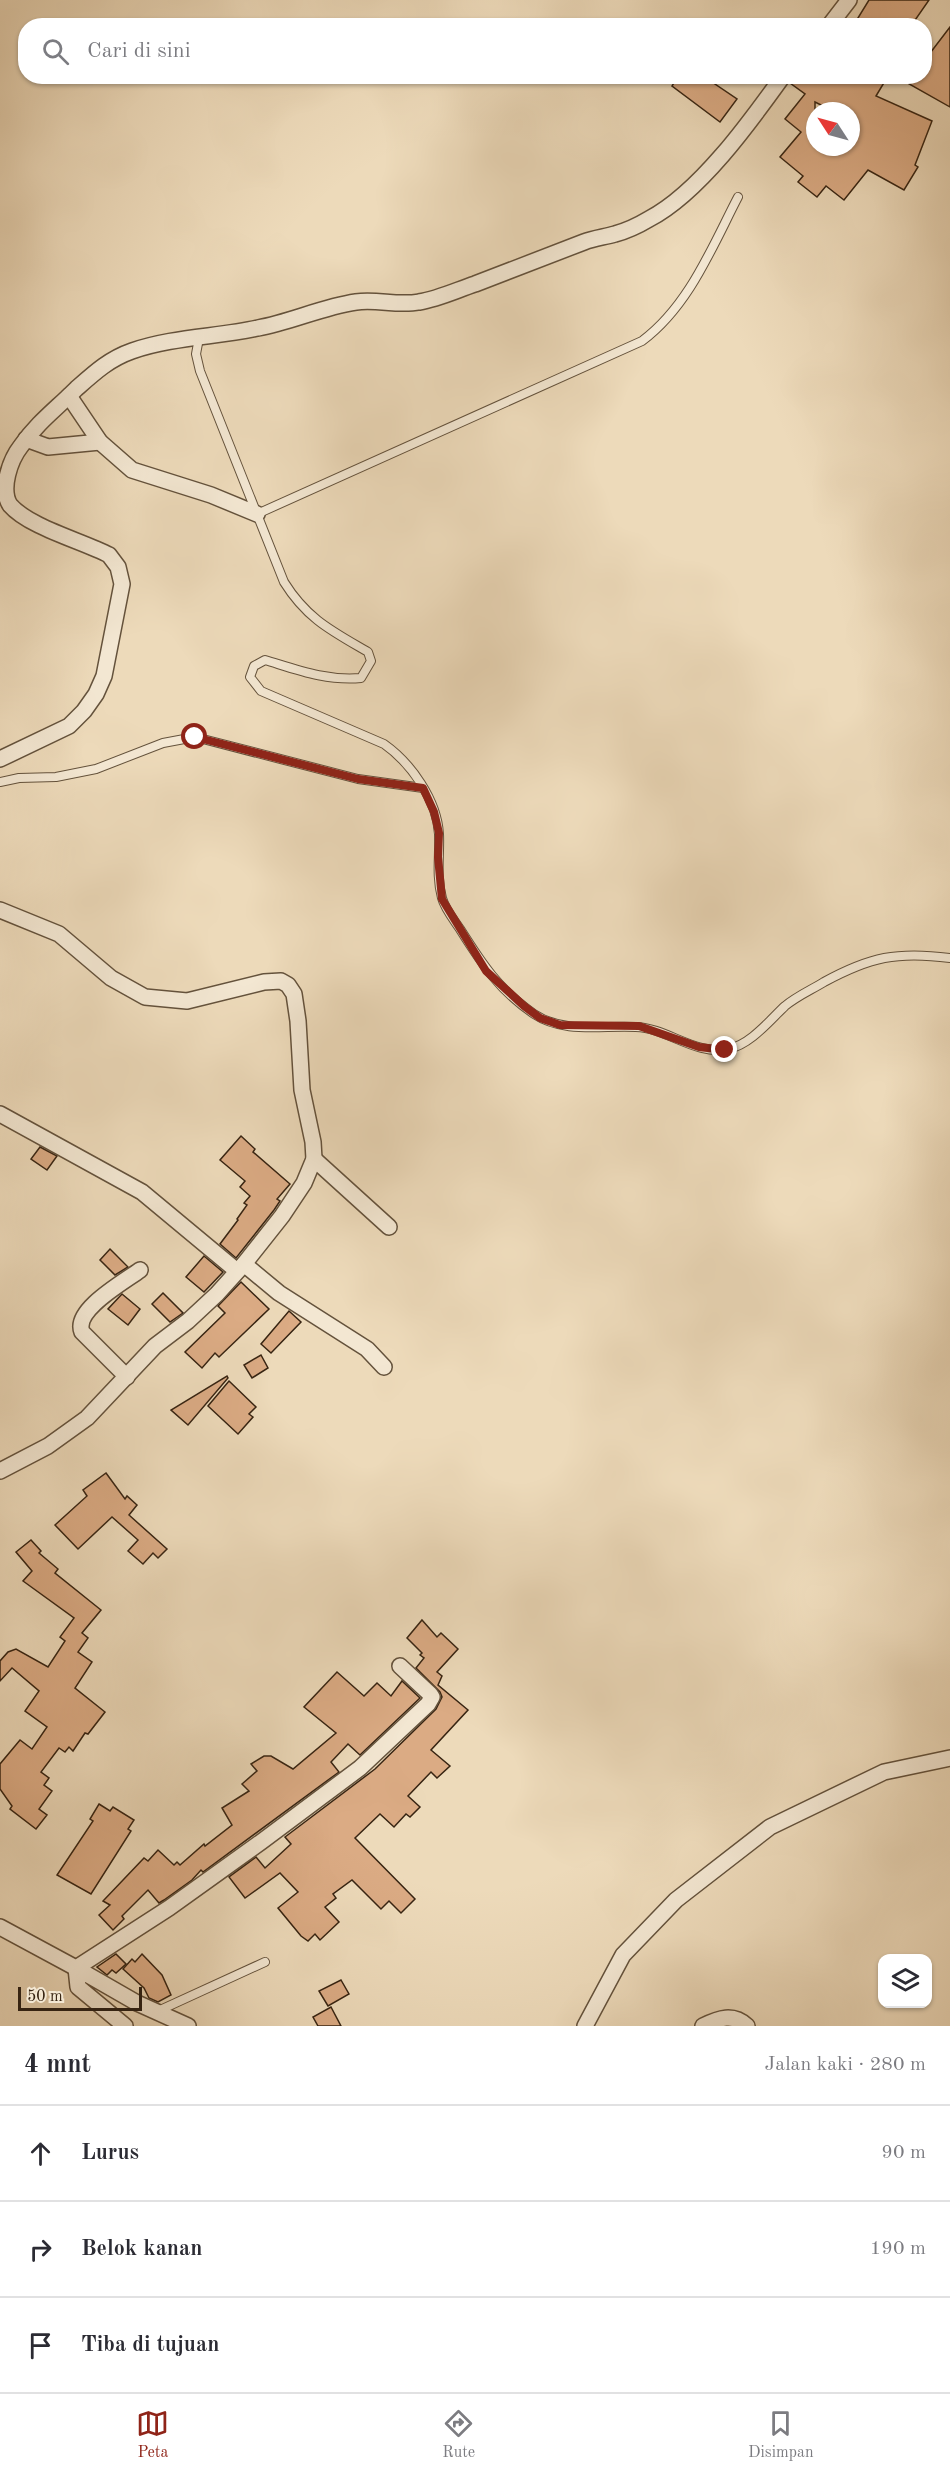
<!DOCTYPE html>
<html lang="id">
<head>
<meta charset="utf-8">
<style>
  :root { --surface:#fff; --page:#f7f7f7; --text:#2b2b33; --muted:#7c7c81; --line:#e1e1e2; --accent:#8f2418 }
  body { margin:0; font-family:"Old Standard TT",serif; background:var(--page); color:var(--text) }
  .controls { position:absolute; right:18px; bottom:18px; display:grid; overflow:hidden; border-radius:12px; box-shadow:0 2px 4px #0004 }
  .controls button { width:54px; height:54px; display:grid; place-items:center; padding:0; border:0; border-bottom:2px solid var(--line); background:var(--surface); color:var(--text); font:30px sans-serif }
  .compass { position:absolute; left:806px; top:102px; width:54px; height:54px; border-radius:50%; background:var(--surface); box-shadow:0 2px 4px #0004; rotate:306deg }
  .scale { position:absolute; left:18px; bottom:15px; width:124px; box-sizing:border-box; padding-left:6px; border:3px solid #372412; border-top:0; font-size:16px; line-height:21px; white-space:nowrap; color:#372412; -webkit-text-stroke:4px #f3e7d2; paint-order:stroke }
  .stop { position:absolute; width:18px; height:18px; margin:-14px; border:4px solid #8f2418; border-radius:50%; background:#fff }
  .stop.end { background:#8f2418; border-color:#fff; box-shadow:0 2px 6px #0008 }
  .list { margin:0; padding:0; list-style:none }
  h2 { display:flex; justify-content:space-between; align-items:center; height:78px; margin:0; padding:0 24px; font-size:26px }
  h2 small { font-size:20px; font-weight:400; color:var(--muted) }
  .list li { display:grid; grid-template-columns:39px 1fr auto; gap:18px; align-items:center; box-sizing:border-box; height:96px; padding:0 24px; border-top:2px solid var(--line) }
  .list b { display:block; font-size:22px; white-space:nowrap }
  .list em { font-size:20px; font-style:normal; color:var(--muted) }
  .icon { flex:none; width:33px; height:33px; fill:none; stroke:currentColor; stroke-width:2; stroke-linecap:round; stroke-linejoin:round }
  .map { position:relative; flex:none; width:950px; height:2026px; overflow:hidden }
  .search { position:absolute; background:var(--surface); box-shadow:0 2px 4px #0004; left:18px; right:18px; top:18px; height:66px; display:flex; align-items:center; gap:15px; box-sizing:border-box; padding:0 21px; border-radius:24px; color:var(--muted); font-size:22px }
  .sheet { height:366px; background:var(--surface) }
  nav { display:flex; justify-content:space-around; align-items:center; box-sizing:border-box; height:84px; border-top:2px solid var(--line); background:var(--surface); font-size:16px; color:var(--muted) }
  nav a { display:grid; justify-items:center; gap:3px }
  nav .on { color:var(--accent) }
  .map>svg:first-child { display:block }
  .building { fill:#dbab84; stroke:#372412; stroke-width:1.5; fill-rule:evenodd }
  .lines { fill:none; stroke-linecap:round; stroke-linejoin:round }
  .service-casing { stroke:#64523c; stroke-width:10 }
  .minor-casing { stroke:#64523c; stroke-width:18 }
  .service { stroke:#f3e7d2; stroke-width:8 }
  .minor { stroke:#f3e7d2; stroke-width:15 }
  .route { stroke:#8f2418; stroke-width:8 }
</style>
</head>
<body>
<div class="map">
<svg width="950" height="2026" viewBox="0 0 950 2026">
  <rect width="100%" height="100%" fill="#eddaba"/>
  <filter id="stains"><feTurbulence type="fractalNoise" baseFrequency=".00333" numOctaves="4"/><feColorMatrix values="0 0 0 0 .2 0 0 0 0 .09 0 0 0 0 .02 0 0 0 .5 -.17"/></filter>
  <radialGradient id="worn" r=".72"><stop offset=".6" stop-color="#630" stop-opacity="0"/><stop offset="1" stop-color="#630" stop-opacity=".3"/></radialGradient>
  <g class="building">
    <polygon points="869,0 929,0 911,26 853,26"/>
    <polygon points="950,27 950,107 895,76 924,76 924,61"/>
    <polygon points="678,76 703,76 737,99 720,122 672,86"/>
    <path d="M793 76H888L876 96 932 121 915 165 918 167 904 190 868 170 844 200 826 186 817 197 798 182 803 176 780 157 801 132 785 119 805 94 790 83ZM815 102 833 111H851V147H815Z"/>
    <polygon points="241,1136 255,1149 253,1152 290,1184 277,1199 280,1201 274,1210 236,1258 220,1244 238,1220 237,1219 247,1205 244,1203 250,1196 240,1187 245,1181 220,1160"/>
    <polygon points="40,1147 57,1156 47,1170 31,1159"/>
    <polygon points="110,1249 128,1267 115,1275 100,1260"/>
    <polygon points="204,1256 223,1272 204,1292 186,1277"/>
    <polygon points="241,1282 269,1309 219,1357 215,1353 202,1368 185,1352 225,1313 218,1306"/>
    <polygon points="163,1293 183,1313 170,1322 152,1304"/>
    <polygon points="122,1294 140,1309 128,1325 108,1309"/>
    <polygon points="289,1311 301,1322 271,1353 261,1344"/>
    <polygon points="261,1355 268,1368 252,1378 244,1365"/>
    <polygon points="227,1376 228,1378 188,1425 171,1410"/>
    <polygon points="229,1381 256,1407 249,1414 253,1417 238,1434 208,1406"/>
    <polygon points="106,1473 125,1499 127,1496 137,1505 129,1515 167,1549 158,1558 153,1553 143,1564 128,1551 138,1540 112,1517 78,1549 55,1525 87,1496 83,1490"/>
    <polygon points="31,1540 41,1551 39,1553 58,1569 55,1573 101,1610 82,1633 88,1638 78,1652 92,1662 75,1688 105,1712 88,1734 85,1733 73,1751 69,1747 65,1752 59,1748 41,1772 49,1778 44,1785 52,1791 39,1809 47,1815 36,1829 10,1809 12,1806 0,1789 0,1764 20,1740 32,1749 47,1727 25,1711 39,1691 12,1668 0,1681 0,1661 8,1652 16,1649 48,1667 65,1641 60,1637 74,1618 23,1581 32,1571 16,1552"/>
    <polygon points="422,1620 437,1637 441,1633 458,1649 437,1672 442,1676 438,1685 468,1710 431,1750 450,1766 437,1778 431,1772 408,1796 420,1807 410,1817 406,1814 394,1827 380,1814 355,1838 415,1899 401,1913 389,1901 381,1909 352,1880 333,1894 336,1898 325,1907 339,1922 320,1940 315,1934 308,1941 301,1936 278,1908 298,1892 280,1873 245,1898 229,1877 256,1857 265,1868 291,1844 285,1837 375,1769 436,1709 442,1697 440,1692 416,1668 424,1658 420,1655 422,1653 407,1638"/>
    <polygon points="337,1672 364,1696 377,1683 391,1696 402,1681 420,1698 360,1755 348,1744 331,1762 339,1772 203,1872 201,1870 192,1880 164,1900 159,1903 148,1890 122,1916 124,1919 113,1930 99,1915 110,1905 103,1901 144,1858 148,1861 158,1850 174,1865 177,1862 180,1865 204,1844 205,1846 232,1825 222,1808 249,1791 242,1784 257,1771 251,1764 264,1756 271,1756 293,1769 336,1733 304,1707"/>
    <polygon points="99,1804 110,1811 113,1807 134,1820 128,1829 131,1831 91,1894 57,1875 93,1821 90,1819"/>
    <polygon points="116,1954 126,1964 116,1973 112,1970 107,1975 97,1967"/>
    <polygon points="142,1954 162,1975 171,1995 158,2002 149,1998 144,1988 123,1969 132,1959 135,1962"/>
    <polygon points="341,1980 349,1994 328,2006 319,1991"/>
    <polygon points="331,2007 341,2026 318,2026 313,2017"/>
  </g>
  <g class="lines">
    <defs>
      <g id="service">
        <path d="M199 338 196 354 200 371 284 582C307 619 332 631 368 652L371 661 361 678C326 681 298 670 265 660L254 666 250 677 261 691 384 744C411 763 437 800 439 834 440 855 436 876 442 898 445 909 454 920 460 929 482 964 499 990 534 1014 564 1034 602 1025 636 1027 667 1028 696 1056 728 1049 750 1045 769 1021 785 1006 797 996 811 990 824 982 870 957 897 951 950 958"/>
        <path d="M257 514 642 341C689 306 712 247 738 197"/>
        <polyline points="0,782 19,778 56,777 96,769 163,743 195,737 358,779 423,788"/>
        <polyline points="158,2011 265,1962"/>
      </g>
      <g id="minor">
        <polyline points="829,26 849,0"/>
        <polyline points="69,396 100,442 132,470 211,495 257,514"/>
        <polyline points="26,439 48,447 100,442"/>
        <path d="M0 759 69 726 84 711 96 694 104 676 122 584 118 567 109 555C82 541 29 527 10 505 0 489 10 460 21 446 39 421 55 410 76 389 94 373 109 359 132 351 172 337 217 337 258 328 291 322 322 307 356 302 377 299 398 306 419 302 438 299 457 290 475 284 512 270 548 256 584 242 594 238 605 237 615 234 626 231 639 225 649 219 699 193 750 122 783 76"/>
        <polyline points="0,910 59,934 111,978 145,997 187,1001 264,982 281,981 288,985 294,994 298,1021 302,1090 313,1142 314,1159 304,1183 282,1216 244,1264 217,1294 188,1321 155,1346 87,1418 48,1446 0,1471"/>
        <polyline points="0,1114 142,1192 237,1271"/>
        <polyline points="314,1159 389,1227"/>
        <polyline points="244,1264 279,1293 367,1349 384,1367"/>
        <path d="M127 1377 82 1332C73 1310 124 1282 140 1270"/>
        <polyline points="0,1927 76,1968 169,1908 261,1842 360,1768 428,1704 432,1697 430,1694 400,1666"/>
        <polyline points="125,2026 78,1987 76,1968 137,2003 188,2026"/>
        <polyline points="585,2026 623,1955 676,1900 770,1827 884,1772 950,1758"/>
        <path d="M703 2026C719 2018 733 2013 747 2026"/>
      </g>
    </defs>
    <use href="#service" class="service-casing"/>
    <use href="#minor" class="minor-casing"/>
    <use href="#service" class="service"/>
    <use href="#minor" class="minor"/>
  </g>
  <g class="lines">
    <polyline class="route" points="195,737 358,779 423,788 434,812 439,833 438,857 442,899 486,971 524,1006 540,1018 560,1025 639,1026 699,1047 725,1050"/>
  </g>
  <rect width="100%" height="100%" filter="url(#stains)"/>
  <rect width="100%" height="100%" fill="url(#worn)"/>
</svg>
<div class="controls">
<button><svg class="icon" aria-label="layers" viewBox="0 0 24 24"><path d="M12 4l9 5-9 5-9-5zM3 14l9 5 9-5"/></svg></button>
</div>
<svg class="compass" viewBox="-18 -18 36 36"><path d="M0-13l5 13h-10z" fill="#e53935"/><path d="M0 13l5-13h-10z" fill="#7c7c81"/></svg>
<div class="scale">50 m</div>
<div class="stop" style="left:195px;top:737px"></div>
<div class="stop end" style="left:725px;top:1050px"></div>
<div class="search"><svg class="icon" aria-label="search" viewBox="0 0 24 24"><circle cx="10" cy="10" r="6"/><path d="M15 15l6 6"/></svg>Cari di sini</div>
</div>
<section class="sheet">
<h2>4 mnt<small>Jalan kaki · 280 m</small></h2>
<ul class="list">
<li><svg class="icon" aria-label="ahead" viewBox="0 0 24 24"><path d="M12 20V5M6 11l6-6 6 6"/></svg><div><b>Lurus</b></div><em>90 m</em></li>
<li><svg class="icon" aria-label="right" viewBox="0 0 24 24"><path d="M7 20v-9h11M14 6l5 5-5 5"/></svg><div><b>Belok kanan</b></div><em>190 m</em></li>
<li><svg class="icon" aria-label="arrive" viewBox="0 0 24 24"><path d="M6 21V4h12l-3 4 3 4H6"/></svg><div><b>Tiba di tujuan</b></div></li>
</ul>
</section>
<nav>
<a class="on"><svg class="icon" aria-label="map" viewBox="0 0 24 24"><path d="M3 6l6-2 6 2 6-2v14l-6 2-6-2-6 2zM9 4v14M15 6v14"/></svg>Peta</a>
<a><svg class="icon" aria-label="directions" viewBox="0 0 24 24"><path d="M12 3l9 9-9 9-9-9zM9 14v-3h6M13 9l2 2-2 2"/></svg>Rute</a>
<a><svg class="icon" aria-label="saved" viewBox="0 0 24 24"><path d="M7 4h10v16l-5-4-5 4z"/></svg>Disimpan</a>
</nav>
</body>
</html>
